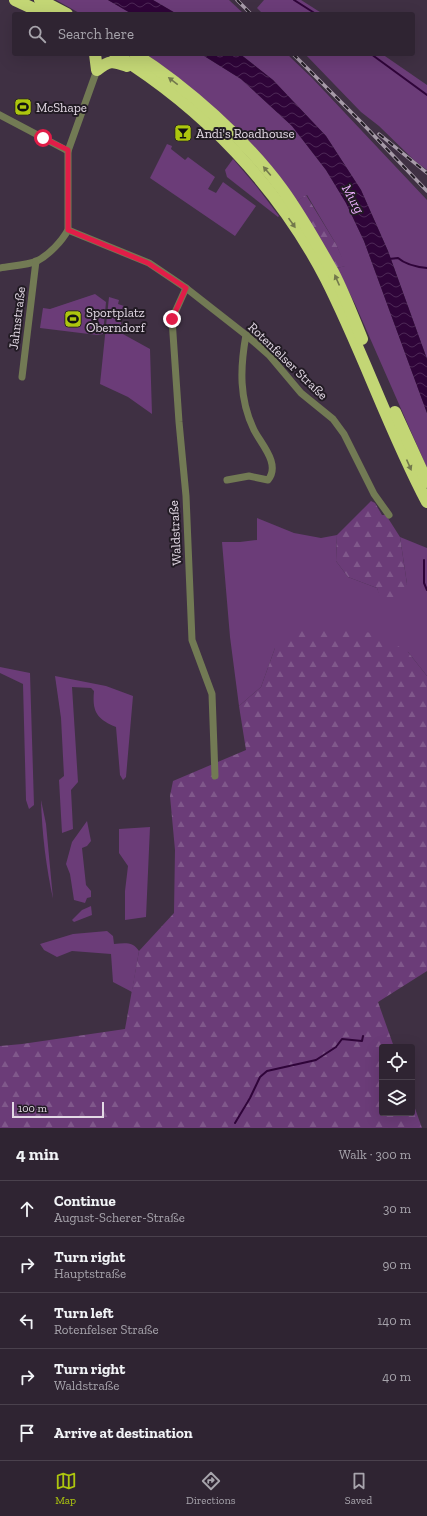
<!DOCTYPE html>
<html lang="en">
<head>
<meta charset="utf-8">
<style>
  :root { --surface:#2f2432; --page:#372c3a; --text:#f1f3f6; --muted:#a7a4ac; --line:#4a414d; --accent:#adc60e }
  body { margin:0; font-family:"Zilla Slab",serif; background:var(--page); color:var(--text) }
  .controls { position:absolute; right:12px; bottom:12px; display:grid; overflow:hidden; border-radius:4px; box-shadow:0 4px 16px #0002 }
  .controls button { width:36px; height:36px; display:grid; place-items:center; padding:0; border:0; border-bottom:1px solid var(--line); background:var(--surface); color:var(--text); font:20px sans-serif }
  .scale { position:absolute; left:12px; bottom:10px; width:92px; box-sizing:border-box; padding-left:4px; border:2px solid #e3d9e5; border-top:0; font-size:11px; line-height:14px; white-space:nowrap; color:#e3d9e5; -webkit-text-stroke:3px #221b24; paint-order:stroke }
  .stop { position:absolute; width:12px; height:12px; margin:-9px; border:3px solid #e11d48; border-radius:50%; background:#fff }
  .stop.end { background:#e11d48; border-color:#fff; box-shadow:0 1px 4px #0008 }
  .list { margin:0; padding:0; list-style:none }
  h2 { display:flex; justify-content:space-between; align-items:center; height:52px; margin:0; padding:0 16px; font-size:17px }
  h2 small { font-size:13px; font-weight:400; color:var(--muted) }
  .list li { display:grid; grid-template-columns:26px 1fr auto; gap:12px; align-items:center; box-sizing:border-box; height:56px; padding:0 16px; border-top:1px solid var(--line) }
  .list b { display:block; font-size:15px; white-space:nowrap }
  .list p { margin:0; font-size:13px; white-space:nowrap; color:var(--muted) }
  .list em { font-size:13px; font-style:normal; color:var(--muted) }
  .icon { flex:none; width:22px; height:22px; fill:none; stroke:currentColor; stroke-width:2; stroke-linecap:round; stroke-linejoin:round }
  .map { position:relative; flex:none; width:427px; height:1128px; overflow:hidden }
  .search { position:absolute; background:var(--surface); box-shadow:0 4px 16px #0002; left:12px; right:12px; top:12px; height:44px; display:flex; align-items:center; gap:10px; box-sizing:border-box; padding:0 14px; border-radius:4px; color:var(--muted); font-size:15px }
  .sheet { height:332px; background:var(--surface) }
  nav { display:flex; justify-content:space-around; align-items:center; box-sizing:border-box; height:56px; border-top:1px solid var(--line); background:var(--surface); font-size:11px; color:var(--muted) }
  nav a { display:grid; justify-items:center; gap:2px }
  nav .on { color:var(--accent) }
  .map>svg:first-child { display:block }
  .green { fill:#6b3c78 }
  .forest { fill:url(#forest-firs) }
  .water { fill:url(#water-waves) }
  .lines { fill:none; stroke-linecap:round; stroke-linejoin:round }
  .stream { stroke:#2f0439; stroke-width:2 }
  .street { stroke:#727a54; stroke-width:7 }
  .highway { stroke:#c3d675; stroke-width:12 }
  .rail-casing { stroke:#a79ba9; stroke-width:3.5 }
  .rail { stroke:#221b24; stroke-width:2; stroke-dasharray:6; stroke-linecap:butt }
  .oneway { fill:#72784c }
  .route { stroke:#e11d48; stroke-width:5 }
  .labels { text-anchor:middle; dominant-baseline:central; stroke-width:4; stroke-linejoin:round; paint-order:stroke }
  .poi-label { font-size:13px; fill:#e3d9e5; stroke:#221b24; text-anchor:start }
  .street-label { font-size:13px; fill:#e3d9e5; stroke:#221b24 }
  .water-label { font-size:14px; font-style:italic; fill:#ecaffd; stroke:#221b24 }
</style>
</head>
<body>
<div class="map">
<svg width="427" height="1128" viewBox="0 0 427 1128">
  <defs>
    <pattern id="forest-firs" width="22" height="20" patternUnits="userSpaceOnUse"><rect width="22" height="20" fill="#6b3c78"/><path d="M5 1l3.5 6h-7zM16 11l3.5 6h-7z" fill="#80588b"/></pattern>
    <pattern id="water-waves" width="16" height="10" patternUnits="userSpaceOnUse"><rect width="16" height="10" fill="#2f0439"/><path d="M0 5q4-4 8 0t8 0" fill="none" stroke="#4d2856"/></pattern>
  </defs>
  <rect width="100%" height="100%" fill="#3f3043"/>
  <g class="green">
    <polygon points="56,0 108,0 132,14 81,14"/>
    <polygon points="153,0 229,0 244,14 177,14"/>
    <polygon points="264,0 301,0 323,14 263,14 257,8"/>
    <polygon points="146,54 201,54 241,79 292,126 326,170 346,203 364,241 427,413 427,468 355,304 337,268 345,266 336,244 307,195 297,201 234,128 184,82"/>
    <polygon points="240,54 287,54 312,78 427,200 427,359 388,251 361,190 326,136 273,80"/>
    <polygon points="305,54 382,54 427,85 427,170 415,161 379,126 361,112"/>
    <polygon points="167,144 172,146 171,149 185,160 188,157 215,177 208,189 216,193 223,182 256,206 235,236 150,178"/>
    <polygon points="233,159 257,187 279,216 278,217 227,177 225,170"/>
    <polygon points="95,294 106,302 103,334 97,335 40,328 43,308 50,309"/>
    <polygon points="109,297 119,300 118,304 124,306 121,319 121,333 150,349 152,414 128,397 100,384"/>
    <polygon points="257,518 294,533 321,538 337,535 336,561 348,577 377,588 381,598 407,584 400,537 427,548 427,676 408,652 275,648 261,687 239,706 230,637 222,542 240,542 257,540"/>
    <polygon points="0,667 30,673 34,805 29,809 26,800 23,684 0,673"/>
    <path d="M55 676 106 686 133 696 126 777 123 780 120 775 116 727C97 719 92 712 94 691L91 688 72 687 78 782 71 790 73 829 62 833 59 780 64 776 61 718Z"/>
    <path d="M41 800 46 824 53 899C46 866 42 834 41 800Z"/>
    <polygon points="87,821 91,841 87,846 82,848 86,885 91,891 91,897 87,898 85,903 74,900 70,874 66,864 72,842"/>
    <polygon points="150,827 146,917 125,920 125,891 128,866 119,853 119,829"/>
    <polygon points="91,906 92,915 74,922 72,920 82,910"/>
    <path d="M107 931 113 936 114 944C124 943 133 941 139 951L132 992 113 982 111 954 72 951 57 957 44 950 40 944 73 934Z"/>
  </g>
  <g class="forest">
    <polygon points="306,195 336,244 346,266 337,268 297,201"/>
    <polygon points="371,501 375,503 382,515 386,515 400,537 407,584 394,607 380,598 377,588 348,577 336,561 337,535"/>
    <polygon points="323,629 376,633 408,652 427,676 427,971 378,1002 394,1047 382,1047 382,1113 412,1113 412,1100 422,1128 0,1128 0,1046 22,1044 125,1029 139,951 174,913 175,850 170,796 173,781 246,750 239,706 261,687 275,648 288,632"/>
  </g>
  <g class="water">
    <polygon points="108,0 153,0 177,14 132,14"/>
    <polygon points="201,54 240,54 273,80 326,136 361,190 388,251 427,359 427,413 364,241 346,203 326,170 292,126 241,79"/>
  </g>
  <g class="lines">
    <g class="stream">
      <polyline points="294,0 316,14"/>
      <polyline points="371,54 427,95"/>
      <path d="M389 259 398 258C406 265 417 267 427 268"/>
      <polyline points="424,560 424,583 427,590"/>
      <polyline points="235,1123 250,1098 260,1077 267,1071 316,1060 336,1047 342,1039 362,1041 363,1036"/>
    </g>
    <g class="street">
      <polyline points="0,115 68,151"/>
      <polyline points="68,230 149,263 186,288 246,335 269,355 301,393 333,419 344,434 374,494 389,515"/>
      <path d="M0 268C11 266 28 265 37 261 49 255 62 241 68 230V151L97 70"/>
      <polyline points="186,288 172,319 179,422 186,496 192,640 212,694 215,776"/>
      <polyline points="22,377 36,261"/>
      <path d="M227 480 249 476 268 480C281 464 261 444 254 430 239 399 240 368 246 335"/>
    </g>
    <g class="highway">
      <polyline points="15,0 45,14"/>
      <polyline points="40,0 67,14"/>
      <path d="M95 54 97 70C110 60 112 61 127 66"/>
      <path d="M115 54C204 109 278 186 326 279 363 352 389 430 427 502"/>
      <path d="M135 54C187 87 246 140 282 189 301 215 317 244 333 272 344 293 353 317 362 339"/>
      <polyline points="395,412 427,482"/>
    </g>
    <defs>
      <g id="rail">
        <polyline points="237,0 251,14"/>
        <polyline points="293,54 361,122 427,191"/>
        <polyline points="379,134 427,173"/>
      </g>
    </defs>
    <use href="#rail" class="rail-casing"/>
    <use href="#rail" class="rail"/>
  </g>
  <defs><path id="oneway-solid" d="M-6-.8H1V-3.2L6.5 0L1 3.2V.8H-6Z"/></defs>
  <g class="oneway">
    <use href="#oneway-solid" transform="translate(173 81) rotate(-143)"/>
    <use href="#oneway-solid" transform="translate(267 171) rotate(-130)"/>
    <use href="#oneway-solid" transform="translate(292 223) rotate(55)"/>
    <use href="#oneway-solid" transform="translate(337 280) rotate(-114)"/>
    <use href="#oneway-solid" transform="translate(409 465) rotate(66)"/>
  </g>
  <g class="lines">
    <polyline class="route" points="43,138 68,150 68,230 148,263 186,288 172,319"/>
  </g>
  <defs>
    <symbol id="stadium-square" viewBox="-11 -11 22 22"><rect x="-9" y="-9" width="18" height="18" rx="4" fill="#adc60e" stroke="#221b24"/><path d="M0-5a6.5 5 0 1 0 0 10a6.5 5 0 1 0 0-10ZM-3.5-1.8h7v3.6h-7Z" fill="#111"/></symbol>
    <symbol id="bar-square" viewBox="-11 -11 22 22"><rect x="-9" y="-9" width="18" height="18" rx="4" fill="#adc60e" stroke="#221b24"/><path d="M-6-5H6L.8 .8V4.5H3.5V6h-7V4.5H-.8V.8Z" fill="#111"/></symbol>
  </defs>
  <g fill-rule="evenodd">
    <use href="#stadium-square" x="13" y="97" width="20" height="20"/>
    <use href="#bar-square" x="173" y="123" width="20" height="20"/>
    <use href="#stadium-square" x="63" y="309" width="20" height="20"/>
  </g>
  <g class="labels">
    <g class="poi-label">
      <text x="36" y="107">McShape</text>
      <text x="196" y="133">Andi's Roadhouse</text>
      <text x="86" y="312">Sportplatz<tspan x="86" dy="15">Oberndorf</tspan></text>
    </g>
    <g class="street-label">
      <text transform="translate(17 318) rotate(-83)">Jahnstraße</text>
      <text transform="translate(288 361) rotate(44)">Rotenfelser Straße</text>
      <text transform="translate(175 533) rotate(-93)">Waldstraße</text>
    </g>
    <g class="water-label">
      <text transform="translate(353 199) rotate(61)">Murg</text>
    </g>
  </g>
</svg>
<div class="controls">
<button><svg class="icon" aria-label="locate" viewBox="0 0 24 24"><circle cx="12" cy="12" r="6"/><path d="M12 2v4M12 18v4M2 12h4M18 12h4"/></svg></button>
<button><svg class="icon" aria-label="layers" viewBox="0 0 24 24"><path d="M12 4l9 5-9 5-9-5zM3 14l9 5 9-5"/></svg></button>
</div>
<div class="scale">100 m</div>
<div class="stop" style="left:43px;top:138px"></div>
<div class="stop end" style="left:172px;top:319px"></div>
<div class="search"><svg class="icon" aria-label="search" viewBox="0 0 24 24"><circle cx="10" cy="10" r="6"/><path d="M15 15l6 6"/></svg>Search here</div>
</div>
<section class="sheet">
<h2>4 min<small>Walk · 300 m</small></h2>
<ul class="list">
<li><svg class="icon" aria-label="ahead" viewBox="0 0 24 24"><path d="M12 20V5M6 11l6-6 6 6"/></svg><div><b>Continue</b><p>August-Scherer-Straße</p></div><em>30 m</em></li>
<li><svg class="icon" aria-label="right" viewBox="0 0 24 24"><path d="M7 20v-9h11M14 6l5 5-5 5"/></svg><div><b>Turn right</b><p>Hauptstraße</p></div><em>90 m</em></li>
<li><svg class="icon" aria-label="left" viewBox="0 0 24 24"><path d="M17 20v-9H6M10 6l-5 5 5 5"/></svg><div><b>Turn left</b><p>Rotenfelser Straße</p></div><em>140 m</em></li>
<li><svg class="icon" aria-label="right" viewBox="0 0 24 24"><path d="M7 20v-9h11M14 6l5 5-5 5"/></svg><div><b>Turn right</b><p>Waldstraße</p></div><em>40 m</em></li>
<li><svg class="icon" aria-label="arrive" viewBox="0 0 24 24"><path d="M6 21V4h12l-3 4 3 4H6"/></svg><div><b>Arrive at destination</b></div></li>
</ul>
</section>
<nav>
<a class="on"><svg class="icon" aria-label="map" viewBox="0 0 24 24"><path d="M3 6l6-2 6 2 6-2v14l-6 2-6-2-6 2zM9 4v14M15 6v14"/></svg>Map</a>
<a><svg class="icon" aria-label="directions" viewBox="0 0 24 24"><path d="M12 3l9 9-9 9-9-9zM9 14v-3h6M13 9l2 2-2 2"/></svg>Directions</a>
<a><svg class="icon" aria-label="saved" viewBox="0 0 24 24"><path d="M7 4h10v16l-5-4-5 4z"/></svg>Saved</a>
</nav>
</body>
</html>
